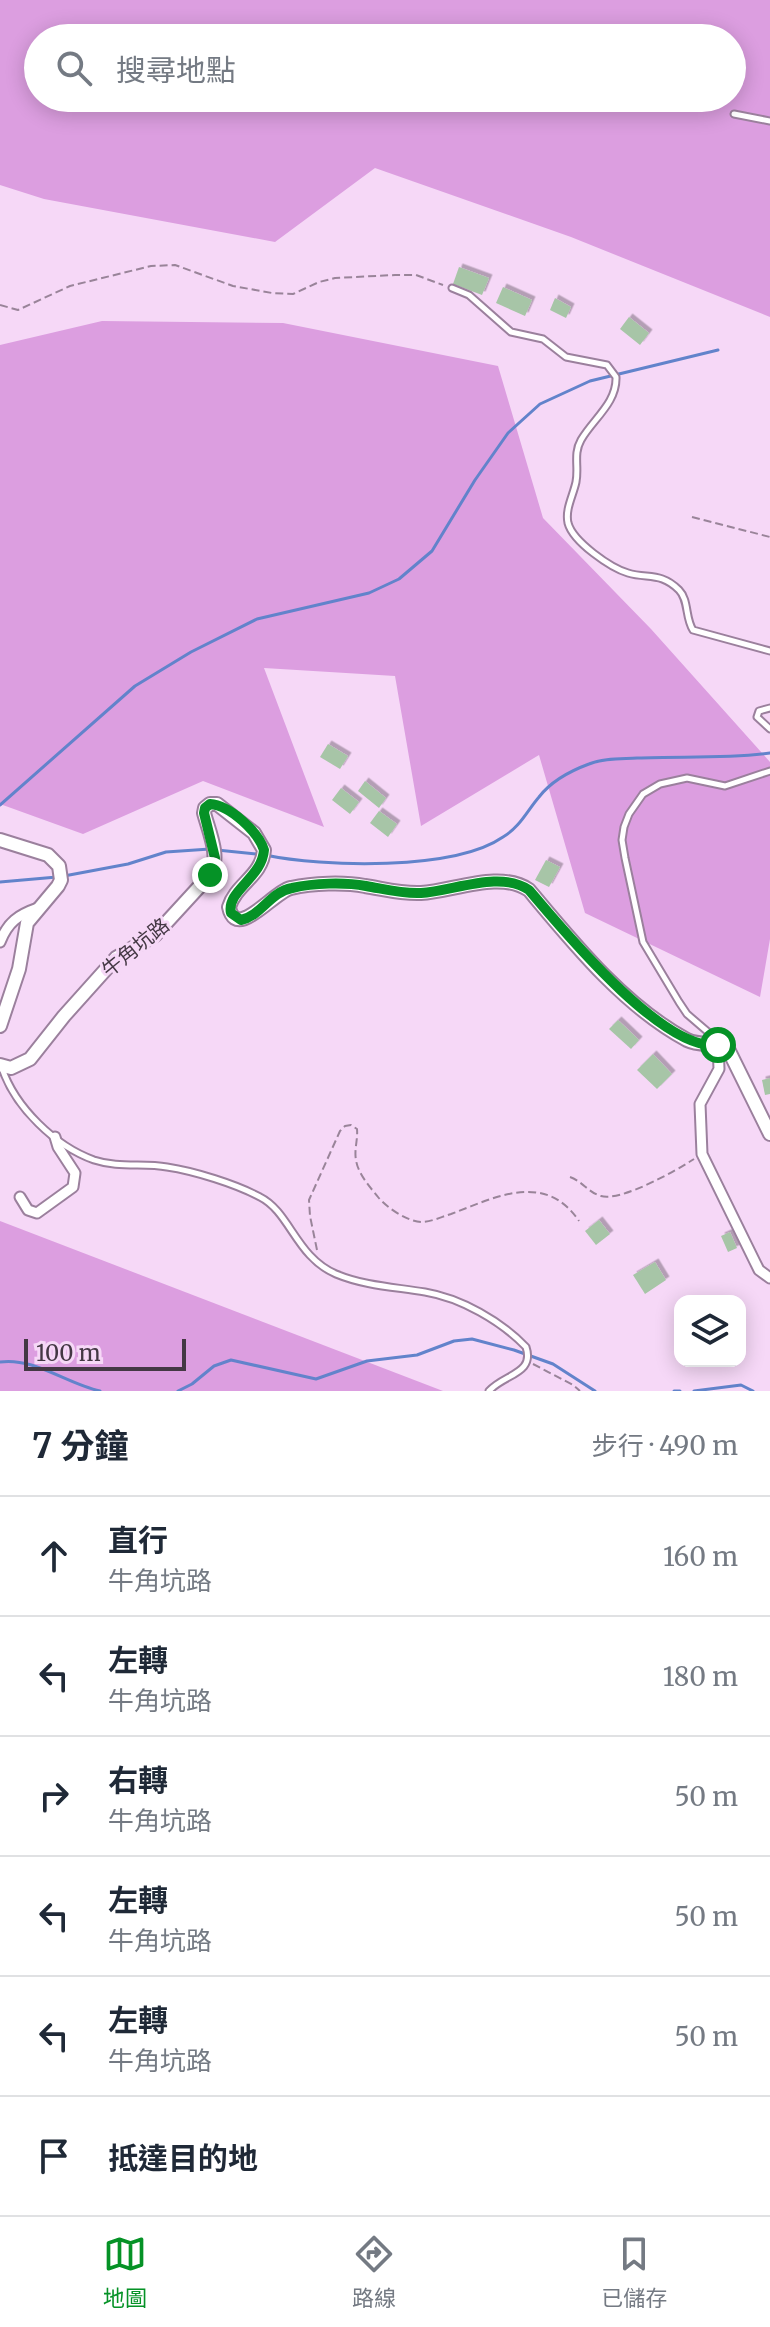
<!DOCTYPE html>
<html lang="zh-TW">
<head>
<meta charset="utf-8">
<style>
  :root { --surface:#fff; --page:#f2f2f3; --text:#1f2937; --muted:#747a83; --line:#e0e1e3; --accent:#059226 }
  body { margin:0; font-family:Merriweather,"Noto Sans TC",serif; background:var(--page); color:var(--text) }
  .controls { position:absolute; right:24px; bottom:24px; display:grid; overflow:hidden; border-radius:16px; box-shadow:0 4px 20px #0003 }
  .controls button { width:72px; height:72px; display:grid; place-items:center; padding:0; border:0; border-bottom:2px solid var(--line); background:var(--surface); color:var(--text); font:40px sans-serif }
  .scale { position:absolute; left:24px; bottom:20px; width:162px; box-sizing:border-box; padding-left:8px; border:4px solid #443844; border-top:0; font-size:22px; line-height:28px; white-space:nowrap; color:#443844; -webkit-text-stroke:6px #f6d8f7; paint-order:stroke }
  .stop { position:absolute; width:24px; height:24px; margin:-18px; border:6px solid #059226; border-radius:50%; background:#fff }
  .stop.end { background:#059226; border-color:#fff; box-shadow:0 2px 8px #0008 }
  .list { margin:0; padding:0; list-style:none }
  h2 { display:flex; justify-content:space-between; align-items:center; height:104px; margin:0; padding:0 32px; font-size:34px }
  h2 small { font-size:26px; font-weight:400; color:var(--muted) }
  .list li { display:grid; grid-template-columns:52px 1fr auto; gap:24px; align-items:center; box-sizing:border-box; height:120px; padding:0 32px; border-top:2px solid var(--line) }
  .list b { display:block; font-size:30px; white-space:nowrap }
  .list p { margin:0; font-size:26px; white-space:nowrap; color:var(--muted) }
  .list em { font-size:26px; font-style:normal; color:var(--muted) }
  .icon { flex:none; width:44px; height:44px; fill:none; stroke:currentColor; stroke-width:2; stroke-linecap:round; stroke-linejoin:round }
  .map { position:relative; flex:none; width:770px; height:1391px; overflow:hidden }
  .search { position:absolute; background:var(--surface); box-shadow:0 4px 20px #0003; left:24px; right:24px; top:24px; height:88px; display:flex; align-items:center; gap:20px; box-sizing:border-box; padding:0 28px; border-radius:44px; color:var(--muted); font-size:30px }
  .sheet { height:824px; background:var(--surface) }
  nav { display:flex; justify-content:space-around; align-items:center; box-sizing:border-box; height:112px; border-top:2px solid var(--line); background:var(--surface); font-size:22px; color:var(--muted) }
  nav a { display:grid; justify-items:center; gap:4px }
  nav .on { color:var(--accent) }
  .map>svg:first-child { display:block }
  .green { fill:#dc9ee0; fill-rule:evenodd }
  .lines { fill:none; stroke-linecap:round; stroke-linejoin:round }
  .stream { stroke:#6283cb; stroke-width:3 }
  .building { fill:#a7c5a7; filter:url(#shadow) }
  .service-casing { stroke:#9b809d; stroke-width:9 }
  .minor-casing { stroke:#9b809d; stroke-width:13 }
  .tertiary-casing { stroke:#9b809d; stroke-width:16 }
  .path { stroke:#998499; stroke-width:2; stroke-dasharray:8 4; stroke-linecap:butt }
  .service { stroke:#fff; stroke-width:5 }
  .minor { stroke:#fff; stroke-width:9 }
  .tertiary { stroke:#fff; stroke-width:12 }
  .route { stroke:#059226; stroke-width:10 }
  .labels { text-anchor:middle; dominant-baseline:central; stroke-width:6; stroke-linejoin:round; paint-order:stroke }
  .street-label { font-size:20px; fill:#443844; stroke:#f6d8f7 }
</style>
</head>
<body>
<div class="map">
<svg width="770" height="1391" viewBox="0 0 770 1391">
  <defs>
    <filter id="shadow"><feDropShadow dx="3.5" dy="-3.5" stdDeviation="0" flood-color="#0004"/></filter>
  </defs>
  <rect width="100%" height="100%" fill="#f6d8f7"/>
  <g class="green">
    <path d="M0 0H770V317L571 237 375 168 275 242 44 199 0 185ZM38 38H732V98H38Z"/>
    <polygon points="102,321 283,323 498,366 543,518 651,629 770,762 770,939 760,997 585,913 539,755 421,826 395,676 264,668 324,827 203,781 83,834 0,804 0,345"/>
    <polygon points="0,1221 443,1391 0,1391"/>
  </g>
  <g class="lines">
    <g class="stream">
      <polyline points="0,805 135,686 191,652 257,619 369,593 399,579 432,551 475,480 508,433 540,404 590,381 718,350"/>
      <polyline points="217,850 257,854"/>
      <path d="M265 855C322 867 454 871 503 837 520 827 527 811 539 797 552 780 570 771 589 764 603 758 622 759 637 758 681 756 726 759 770 753"/>
      <polyline points="64,876 128,864 166,852 210,849"/>
      <polyline points="0,882 57,877"/>
      <path d="M0 1362C34 1357 67 1384 100 1391"/>
      <polyline points="178,1391 192,1384 214,1366 231,1360 316,1379 367,1361 417,1355 454,1341 472,1339 514,1350 553,1364 595,1391"/>
      <polyline points="674,1391 680,1391"/>
      <polyline points="694,1391 741,1385 753,1391"/>
    </g>
  </g>
  <g class="building">
    <polygon points="459,267 489,278 482,295 453,284"/>
    <polygon points="503,287 532,300 525,316 496,303"/>
    <polygon points="555,298 571,307 566,318 550,310"/>
    <polygon points="629,317 649,333 640,345 620,329"/>
    <polygon points="328,744 348,756 340,769 320,757"/>
    <polygon points="365,781 386,798 379,808 358,791"/>
    <polygon points="341,788 359,802 350,814 332,800"/>
    <polygon points="379,811 397,824 388,837 370,823"/>
    <polygon points="546,860 560,867 549,887 535,880"/>
    <polygon points="618,1020 639,1040 631,1049 609,1029"/>
    <polygon points="653,1054 672,1074 657,1089 637,1070"/>
    <polygon points="770,1078 770,1094 765,1095 762,1080"/>
    <polygon points="599,1220 610,1234 596,1245 585,1231"/>
    <polygon points="730,1232 737,1248 728,1252 721,1236"/>
    <polygon points="655,1262 666,1280 645,1294 633,1275"/>
  </g>
  <g class="lines">
    <defs>
      <g id="service">
        <polyline points="734,114 770,121"/>
        <path d="M452 288 469 295 511 332 543 339 566 357 607 365 616 377C617 403 593 419 581 440 573 454 579 467 576 482 573 496 565 509 568 523 573 542 611 568 628 573 648 579 661 572 679 590 689 600 685 618 693 630L770 651"/>
        <polyline points="770,708 759,711 757,717 770,729"/>
        <polyline points="710,1041 708,1032 687,1014 679,1002 643,942 625,858 622,840 624,827 629,814 643,794 660,784 687,778 725,786 770,771"/>
        <path d="M2 1068C15 1107 55 1146 94 1160 118 1168 143 1163 167 1167 194 1171 236 1184 260 1197 290 1212 296 1257 336 1274 365 1286 395 1287 425 1292 461 1298 501 1321 526 1347 535 1374 504 1374 489 1391"/>
      </g>
      <g id="minor">
        <path d="M0 942C8 922 18 915 38 908"/>
        <polyline points="718,1045 719,1069 700,1104 702,1154 755,1262 759,1270 770,1278"/>
        <polyline points="20,1197 28,1210 37,1213 73,1187 75,1173 58,1147 55,1137"/>
      </g>
      <g id="tertiary">
        <polyline points="0,840 48,855 59,866 61,880 58,886 27,923 19,969 0,1026"/>
        <path d="M0 1065 11 1068 30 1059 64 1016 116 958 155 935 210 875C221 857 209 832 204 813L205 808 210 804H217L254 833 264 850C262 876 236 884 229 907 236 942 274 891 291 888 313 883 344 882 365 886 384 889 402 894 421 893 454 891 500 870 529 890 574 944 624 1006 687 1040 701 1047 716 1041 728 1049L770 1134"/>
      </g>
    </defs>
    <use href="#service" class="service-casing"/>
    <use href="#minor" class="minor-casing"/>
    <use href="#tertiary" class="tertiary-casing"/>
    <g class="path">
      <polyline points="0,305 18,310 70,286 151,266 175,265 233,286 272,293 293,294 319,282 335,278 395,275 416,275 443,285"/>
      <polyline points="692,517 770,537"/>
      <path d="M570 1177C582 1181 589 1193 601 1196 621 1202 677 1170 694 1159"/>
      <path d="M317 1250 310 1216 309 1200 340 1131 345 1126 351 1125 357 1129C358 1139 354 1150 356 1160 358 1174 370 1187 378 1197 387 1208 407 1221 421 1222 431 1222 441 1217 451 1214 496 1197 545 1171 579 1221"/>
      <polyline points="533,1364 573,1385 580,1391"/>
    </g>
    <use href="#service" class="service"/>
    <use href="#minor" class="minor"/>
    <use href="#tertiary" class="tertiary"/>
  </g>
  <g class="lines">
    <path class="route" d="M210 875 215 858 204 813 205 808 210 804C230 805 258 832 264 850 262 878 226 891 231 913L241 920C261 916 270 892 292 888 314 883 344 882 366 886 384 889 402 894 421 893 454 891 500 870 529 890 563 930 663 1052 718 1045"/>
  </g>
  <g class="labels">
    <g class="street-label">
      <text transform="translate(135 947) rotate(-39)">牛角坑路</text>
    </g>
  </g>
</svg>
<div class="controls">
<button><svg class="icon" aria-label="layers" viewBox="0 0 24 24"><path d="M12 4l9 5-9 5-9-5zM3 14l9 5 9-5"/></svg></button>
</div>
<div class="scale">100 m</div>
<div class="stop" style="left:718px;top:1045px"></div>
<div class="stop end" style="left:210px;top:875px"></div>
<div class="search"><svg class="icon" aria-label="search" viewBox="0 0 24 24"><circle cx="10" cy="10" r="6"/><path d="M15 15l6 6"/></svg>搜尋地點</div>
</div>
<section class="sheet">
<h2>7 分鐘<small>步行 · 490 m</small></h2>
<ul class="list">
<li><svg class="icon" aria-label="ahead" viewBox="0 0 24 24"><path d="M12 20V5M6 11l6-6 6 6"/></svg><div><b>直行</b><p>牛角坑路</p></div><em>160 m</em></li>
<li><svg class="icon" aria-label="left" viewBox="0 0 24 24"><path d="M17 20v-9H6M10 6l-5 5 5 5"/></svg><div><b>左轉</b><p>牛角坑路</p></div><em>180 m</em></li>
<li><svg class="icon" aria-label="right" viewBox="0 0 24 24"><path d="M7 20v-9h11M14 6l5 5-5 5"/></svg><div><b>右轉</b><p>牛角坑路</p></div><em>50 m</em></li>
<li><svg class="icon" aria-label="left" viewBox="0 0 24 24"><path d="M17 20v-9H6M10 6l-5 5 5 5"/></svg><div><b>左轉</b><p>牛角坑路</p></div><em>50 m</em></li>
<li><svg class="icon" aria-label="left" viewBox="0 0 24 24"><path d="M17 20v-9H6M10 6l-5 5 5 5"/></svg><div><b>左轉</b><p>牛角坑路</p></div><em>50 m</em></li>
<li><svg class="icon" aria-label="arrive" viewBox="0 0 24 24"><path d="M6 21V4h12l-3 4 3 4H6"/></svg><div><b>抵達目的地</b></div></li>
</ul>
</section>
<nav>
<a class="on"><svg class="icon" aria-label="map" viewBox="0 0 24 24"><path d="M3 6l6-2 6 2 6-2v14l-6 2-6-2-6 2zM9 4v14M15 6v14"/></svg>地圖</a>
<a><svg class="icon" aria-label="directions" viewBox="0 0 24 24"><path d="M12 3l9 9-9 9-9-9zM9 14v-3h6M13 9l2 2-2 2"/></svg>路線</a>
<a><svg class="icon" aria-label="saved" viewBox="0 0 24 24"><path d="M7 4h10v16l-5-4-5 4z"/></svg>已儲存</a>
</nav>
</body>
</html>
